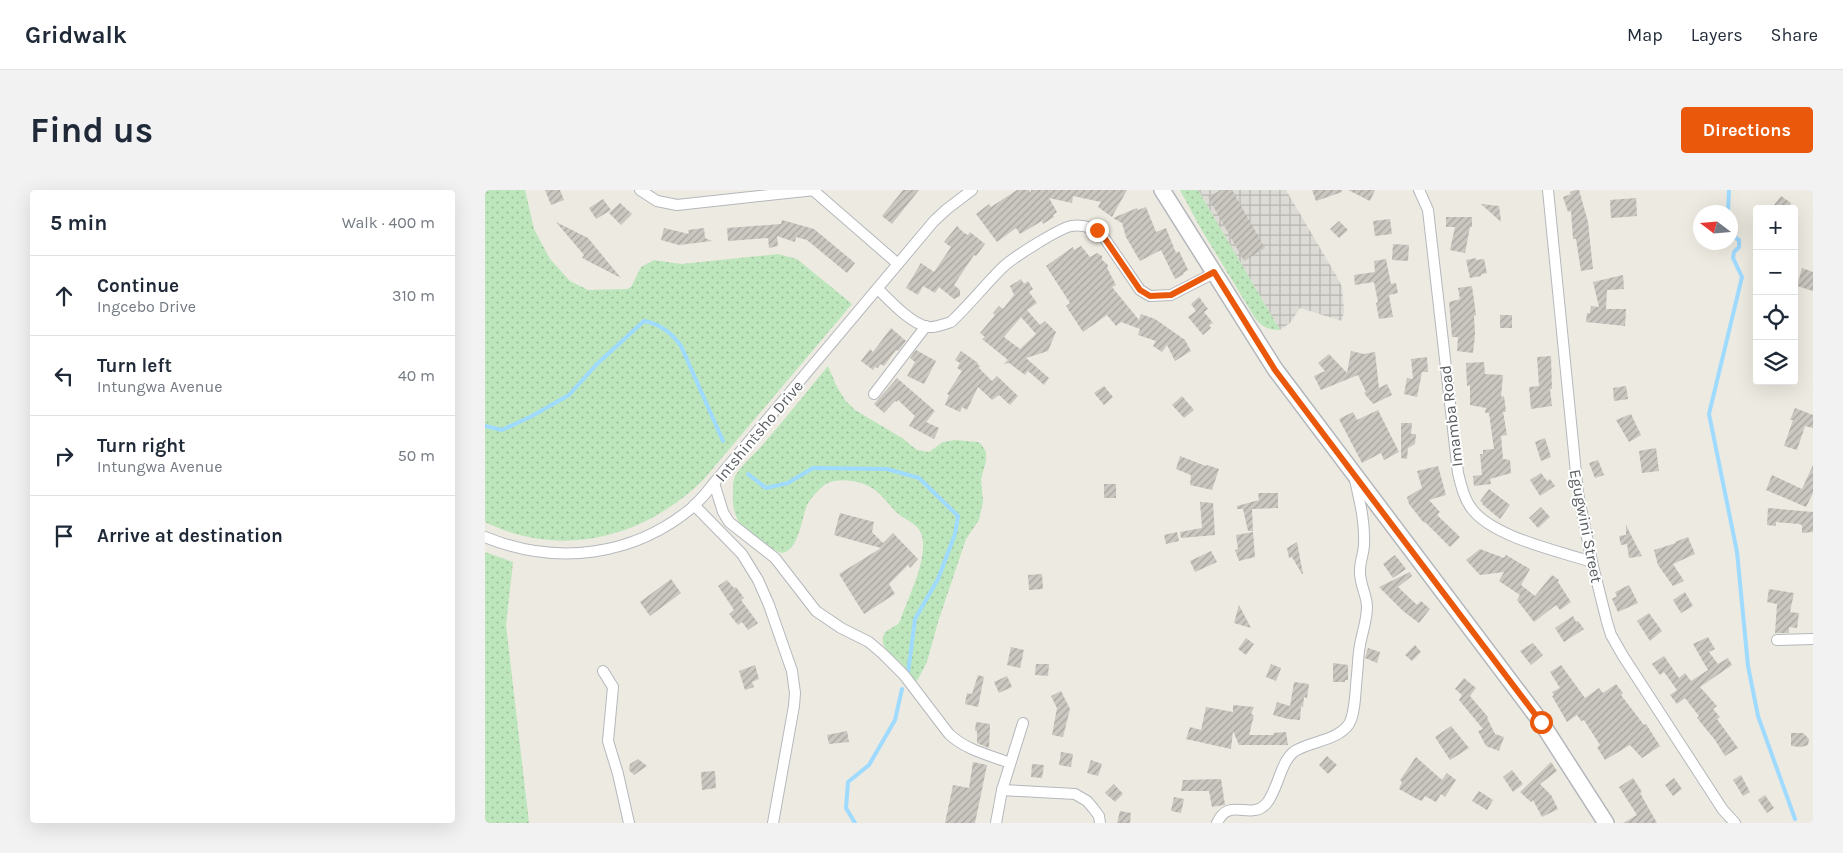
<!DOCTYPE html>
<html lang="en">
<head>
<meta charset="utf-8">
<style>
  :root { --surface:#fff; --page:#f2f2f3; --text:#1f2937; --muted:#747a83; --line:#e0e1e3; --accent:#ea580c }
  body { margin:0; font-family:Karla,sans-serif; background:var(--page); color:var(--text) }
  .controls { position:absolute; right:15px; top:15px; display:grid; overflow:hidden; border-radius:5px; box-shadow:0 5px 20px #0002 }
  .controls button { width:45px; height:45px; display:grid; place-items:center; padding:0; border:0; border-bottom:1px solid var(--line); background:var(--surface); color:var(--text); font:25px sans-serif }
  .compass { position:absolute; left:1208px; top:15px; width:45px; height:45px; border-radius:50%; background:var(--surface); box-shadow:0 5px 20px #0002; rotate:286deg }
  .stop { position:absolute; width:15px; height:15px; margin:-11px; border:4px solid #ea580c; border-radius:50%; background:#fff }
  .stop.end { background:#ea580c; border-color:#fff; box-shadow:0 1px 5px #0008 }
  .list { margin:0; padding:0; list-style:none }
  h2 { display:flex; justify-content:space-between; align-items:center; height:65px; margin:0; padding:0 20px; font-size:21px }
  h2 small { font-size:16px; font-weight:400; color:var(--muted) }
  .list li { display:grid; grid-template-columns:32px 1fr auto; gap:15px; align-items:center; box-sizing:border-box; height:80px; padding:0 20px; border-top:1px solid var(--line) }
  .list b { display:block; font-size:19px; white-space:nowrap }
  .list p { margin:0; font-size:16px; white-space:nowrap; color:var(--muted) }
  .list em { font-size:16px; font-style:normal; color:var(--muted) }
  .icon { flex:none; width:28px; height:28px; fill:none; stroke:currentColor; stroke-width:2; stroke-linecap:round; stroke-linejoin:round }
  .map { position:relative; flex:none; width:1328px; height:633px; overflow:hidden; border-radius:5px }
  header { display:flex; align-items:center; gap:30px; box-sizing:border-box; height:70px; padding:0 25px; background:var(--surface); border-bottom:1px solid var(--line) }
  header strong { font-size:24px }
  nav { display:flex; gap:28px; margin-inline-start:auto; font-size:18px }
  .intro { display:flex; align-items:center; justify-content:space-between; box-sizing:border-box; height:120px; padding:0 30px }
  h1 { margin:0; font-size:35px }
  .button { padding:12px 22px; border-radius:5px; background:var(--accent); color:#fff; font-size:18px; font-weight:700 }
  main { display:flex; gap:30px; padding:0 30px }
  aside { flex:1; background:var(--surface); border-radius:5px; box-shadow:0 5px 20px #0002 }
  .map>svg:first-child { display:block }
  .industrial { fill:url(#industrial-grid) }
  .grass { fill:url(#grass-dots) }
  .lines { fill:none; stroke-linecap:round; stroke-linejoin:round }
  .stream { stroke:#9fdaff; stroke-width:4 }
  .building { fill:url(#building-hatch); fill-rule:evenodd }
  .street-casing { stroke:#b4b8bc; stroke-width:12 }
  .secondary-casing { stroke:#b3b7bc; stroke-width:18 }
  .street { stroke:#fff; stroke-width:10 }
  .secondary { stroke:#fff; stroke-width:15 }
  .route { stroke:#ea580c; stroke-width:6 }
  .labels { text-anchor:middle; dominant-baseline:central; stroke-width:4; stroke-linejoin:round; paint-order:stroke }
  .street-label { font-size:16px; fill:#595e62; stroke:#fff }
</style>
</head>
<body>
<header>
<strong>Gridwalk</strong>
<nav><a>Map</a><a>Layers</a><a>Share</a></nav>
</header>
<div class="intro"><h1>Find us</h1><a class="button">Directions</a></div>
<main>
<aside>
<h2>5 min<small>Walk · 400 m</small></h2>
<ul class="list">
<li><svg class="icon" aria-label="ahead" viewBox="0 0 24 24"><path d="M12 20V5M6 11l6-6 6 6"/></svg><div><b>Continue</b><p>Ingcebo Drive</p></div><em>310 m</em></li>
<li><svg class="icon" aria-label="left" viewBox="0 0 24 24"><path d="M17 20v-9H6M10 6l-5 5 5 5"/></svg><div><b>Turn left</b><p>Intungwa Avenue</p></div><em>40 m</em></li>
<li><svg class="icon" aria-label="right" viewBox="0 0 24 24"><path d="M7 20v-9h11M14 6l5 5-5 5"/></svg><div><b>Turn right</b><p>Intungwa Avenue</p></div><em>50 m</em></li>
<li><svg class="icon" aria-label="arrive" viewBox="0 0 24 24"><path d="M6 21V4h12l-3 4 3 4H6"/></svg><div><b>Arrive at destination</b></div></li>
</ul>
</aside>
<div class="map">
<svg width="1328" height="633" viewBox="0 0 1328 633">
  <defs>
    <pattern id="industrial-grid" width="8" height="8" patternUnits="userSpaceOnUse" patternTransform="scale(1.25)"><rect width="8" height="8" fill="#dddbd5"/><path d="M0 4h8M4 0v8" fill="none" stroke="#b6b5b0"/></pattern>
    <pattern id="grass-dots" width="8" height="8" patternUnits="userSpaceOnUse" patternTransform="scale(1.25)"><rect width="8" height="8" fill="#bee6bc"/><path d="M2 2h.1M6 6h.1" fill="none" stroke="#9dbe9c" stroke-width="1.8" stroke-linecap="round"/></pattern>
    <pattern id="building-hatch" width="6" height="6" patternUnits="userSpaceOnUse" patternTransform="scale(1.25)"><rect width="6" height="6" fill="#cac6c0"/><path d="M-1 1l2-2M0 6l6-6M5 7l2-2" fill="none" stroke="#a7a49f"/></pattern>
  </defs>
  <rect width="100%" height="100%" fill="#edeae1"/>
  <polygon class="industrial" points="713,0 801,0 851,85 857,97 859,121 857,131 815,118 805,133 795,140"/>
  <g class="grass">
    <path d="M0 0H40L49 39 65 69 85 91 103 100 142 99 146 97 156 77 169 70 196 74 293 64 312 69 367 114 219 289C161 347 77 370 0 332Z"/>
    <path d="M695 0H713L795 140C783 140 777 137 770 128L716 39Z"/>
    <path d="M343 176 351 195 360 210 370 220 417 248 432 260 444 262 458 252 470 250 493 252 496 254 501 262V271L496 289 498 312 494 330 481 349 453 432 442 472 432 491 429 490C425 485 421 479 417 474 407 464 392 457 400 442L413 434 415 431C423 408 440 375 438 351 436 333 422 332 411 322 404 315 398 306 390 300 379 291 356 287 343 293 336 296 326 308 322 315 317 326 314 361 297 363 295 364 269 347 265 344 250 333 247 318 248 301 248 296 248 290 250 286 257 274 271 263 280 252 302 227 322 201 343 176Z"/>
    <polygon points="0,362 28,372 21,435 44,633 0,633"/>
  </g>
  <g class="lines">
    <g class="stream">
      <polyline points="1243,22 1244,0"/>
      <polyline points="1246,45 1254,50 1254,57 1249,62 1248,68 1257,87 1224,224 1252,362 1263,476 1273,526 1310,629"/>
      <path d="M0 236 17 240 47 226 84 205 112 174 159 131C175 134 187 143 196 156L238 251"/>
      <polyline points="263,284 281,298 303,293 328,278 402,279 434,288 473,326 470,344 453,389 430,429 423,483"/>
      <polyline points="370,633 361,618 363,592 384,575 410,530 417,499"/>
    </g>
  </g>
  <g class="building">
    <polygon points="60,0 75,0 79,10 66,15"/>
    <polygon points="418,0 434,0 407,34 397,26"/>
    <polygon points="532,0 544,0 546,3 546,0 642,0 627,27 613,17 616,12 588,6 587,13 564,8 572,22 568,25 569,27 558,34 557,31 535,44 531,38 512,52 491,24 504,14 506,17"/>
    <polygon points="736,0 747,0 780,58 759,71 723,7"/>
    <polygon points="827,0 857,0 857,2 831,11"/>
    <polygon points="863,0 890,0 885,11"/>
    <polygon points="1091,0 1094,0 1103,32 1108,79 1096,81 1091,49 1088,49 1086,21 1083,22 1078,7 1086,4 1085,2"/>
    <polygon points="1296,6 1306,13 1302,19 1286,19"/>
    <polygon points="1151,8 1152,26 1126,28 1125,10"/>
    <polygon points="118,9 126,20 111,29 104,18"/>
    <polygon points="135,13 147,24 136,35 124,23"/>
    <polygon points="996,14 1014,16 1016,32"/>
    <polygon points="661,17 671,42 681,38 691,63 694,61 703,80 698,83 699,84 690,89 676,60 655,71 641,47 637,33 628,28 652,18 653,20"/>
    <polygon points="961,27 987,27 987,37 985,37 980,63 965,60 970,37 961,37"/>
    <polygon points="905,29 907,44 890,46 888,31"/>
    <polygon points="297,30 329,39 370,73 362,83 322,50 311,47 310,52 292,46 293,56 284,58 283,48 243,51 242,38 296,34"/>
    <polygon points="854,31 863,40 854,48 845,39"/>
    <polygon points="71,32 103,48 136,88 97,68 99,65"/>
    <polygon points="472,36 479,43 483,45 485,42 500,54 491,66 489,65 469,95 475,100 475,106 469,109 454,97 450,103 438,96 433,105 421,98 436,73 449,82 466,57 459,52"/>
    <polygon points="179,38 204,44 203,40 219,38 220,48 227,51 194,55 176,50"/>
    <polygon points="908,54 924,55 923,71 907,70"/>
    <polygon points="596,56 605,67 612,63 617,66 617,70 623,75 622,78 631,95 627,97 654,130 656,124 670,129 700,150 706,161 690,171 682,155 677,162 668,156 671,151 653,145 655,139 636,132 631,136 622,125 598,142 581,116 585,113 561,76 588,57 589,60"/>
    <polygon points="991,68 991,70 999,69 1002,83 996,84 996,86 985,88 981,70"/>
    <polygon points="901,69 906,94 911,93 913,103 904,105 908,127 894,129 891,113 893,112 889,92 870,95 869,85 890,82 889,71"/>
    <polygon points="1317,78 1328,82 1328,101 1312,96"/>
    <polygon points="1138,85 1139,99 1122,100 1121,119 1141,119 1140,136 1101,132 1102,123 1105,123 1106,116 1114,117 1108,92"/>
    <path d="M536 89 539 94 543 91 548 99 544 102 552 113 542 120 555 135 560 131 571 142 563 161 541 168 564 188 559 195 543 181 540 185 524 173 519 174 523 170 497 149 500 147 495 143 510 125 508 123 514 116 518 119 529 105 525 96ZM536 127 551 144 535 159 519 147Z"/>
    <polygon points="987,96 991,125 989,126 990,144 988,163 972,161 973,147 967,147 964,112 975,109 973,98"/>
    <polygon points="714,107 723,119 719,122 728,133 724,135 726,138 718,145 703,127 711,121 706,114"/>
    <rect x="1015" y="125" width="12" height="13"/>
    <polygon points="406,138 421,151 413,161 411,160 399,176 395,174 393,178 390,177 388,180 376,171 385,159 388,162"/>
    <polygon points="431,160 451,171 439,194 422,186 430,172 425,168"/>
    <polygon points="476,161 493,173 492,174 495,176 494,178 507,191 512,186 533,206 525,215 514,205 507,210 493,197 482,220 477,217 475,222 460,215 464,205 462,204 477,181 472,178 475,173 470,170"/>
    <polygon points="866,161 879,164 890,162 894,198 902,194 907,205 888,214 879,203 881,202 873,185 836,200 829,186 840,181 833,173 844,164 862,183"/>
    <polygon points="1066,166 1067,199 1065,199 1067,216 1046,219 1044,197 1054,196 1052,167"/>
    <polygon points="942,167 943,182 937,182 932,207 919,204 922,188 928,189 926,169"/>
    <polygon points="999,172 1000,184 1018,185 1016,207 1019,206 1021,222 1018,222 1022,245 1016,246 1018,269 1025,270 1026,283 1005,289 1006,294 989,296 988,286 997,285 995,264 998,264 998,260 1009,259 1004,223 1000,223 1001,218 985,215 985,195 982,196 981,173"/>
    <polygon points="412,188 450,221 441,232 454,238 449,249 424,236 430,226 413,210 411,212 410,211 399,223 389,214"/>
    <polygon points="619,196 628,207 619,215 609,203"/>
    <polygon points="1141,196 1143,209 1129,211 1128,198"/>
    <polygon points="697,206 709,220 699,228 687,215"/>
    <polygon points="1310,218 1328,225 1328,238 1320,236 1312,260 1299,256 1308,230 1305,230"/>
    <polygon points="893,220 914,262 899,270 896,263 877,273 854,229 868,222 872,230"/>
    <polygon points="1146,224 1156,245 1144,252 1131,230"/>
    <polygon points="916,233 927,233 926,244 931,244 930,254 923,258 922,269 916,268"/>
    <polygon points="1060,248 1066,267 1056,271 1050,252"/>
    <polygon points="1171,258 1174,281 1157,283 1154,261"/>
    <polygon points="695,266 721,276 722,275 734,279 727,300 705,295 706,285 691,279"/>
    <polygon points="1113,270 1119,285 1110,288 1104,273"/>
    <polygon points="1328,275 1328,303 1321,317 1281,300 1287,285 1317,299"/>
    <polygon points="953,276 961,305 944,310 955,322 952,325 975,347 965,357 940,332 939,333 924,314 922,307 937,298 932,281"/>
    <polygon points="1056,283 1062,291 1065,289 1070,296 1055,306 1045,290"/>
    <rect x="619" y="294" width="12" height="14"/>
    <polygon points="1004,299 1025,315 1015,329 997,314 998,313 995,311"/>
    <polygon points="773,303 793,303 793,318 767,319 768,341 763,341 758,319 752,319 752,316 774,310"/>
    <polygon points="715,312 728,313 730,345 696,348 695,342 717,338"/>
    <polygon points="1056,317 1065,327 1053,338 1044,328"/>
    <polygon points="1283,318 1328,322 1328,342 1317,343 1317,335 1314,334 1291,332 1291,336 1282,335"/>
    <polygon points="355,323 389,332 387,342 398,353 408,343 433,369 425,378 423,375 404,394 410,404 379,424 354,384 396,358 349,345"/>
    <polygon points="1141,335 1147,347 1157,366 1144,368 1142,354 1136,355 1134,346 1141,345"/>
    <polygon points="692,342 694,351 681,354 679,345"/>
    <polygon points="768,342 770,367 754,371 750,360 753,359 751,345"/>
    <polygon points="1203,347 1210,364 1188,374 1199,391 1188,396 1173,375 1169,360 1191,353 1190,352"/>
    <polygon points="812,352 818,384 817,384 807,367 804,368 802,358"/>
    <polygon points="995,359 1019,368 1021,365 1045,379 1036,395 1050,406 1067,385 1074,390 1073,392 1086,412 1075,420 1071,415 1049,432 1032,410 1035,405 1014,391 1019,382 995,385 981,370"/>
    <polygon points="726,361 732,372 710,382 705,371"/>
    <polygon points="910,365 921,379 908,388 898,374"/>
    <polygon points="925,382 927,386 913,397 932,415 936,411 945,419 934,433 918,421 894,397"/>
    <polygon points="557,384 558,399 544,400 543,385"/>
    <polygon points="186,389 196,403 165,426 155,412"/>
    <polygon points="242,390 249,398 251,397 259,408 256,410 273,433 263,440 257,432 253,435 244,424 249,420 233,396"/>
    <polygon points="1144,395 1153,413 1133,422 1127,409 1132,406 1130,402"/>
    <polygon points="1284,399 1309,403 1305,422 1314,423 1312,438 1304,437 1304,443 1290,443 1292,414 1282,412"/>
    <polygon points="1200,402 1208,416 1196,423 1188,410"/>
    <polygon points="754,415 766,438 749,433"/>
    <polygon points="1164,423 1177,441 1165,451 1152,431"/>
    <polygon points="1088,426 1091,432 1093,431 1099,439 1079,452 1070,438"/>
    <polygon points="1223,447 1230,459 1224,462 1233,474 1243,468 1247,475 1215,497 1232,516 1228,519 1235,527 1232,529 1253,558 1240,566 1230,550 1212,528 1214,526 1200,508 1192,514 1185,505 1192,500 1179,482 1175,485 1167,474 1179,466 1194,488 1200,483 1206,491 1223,480 1208,454"/>
    <polygon points="761,448 769,454 761,465 753,459"/>
    <polygon points="1048,453 1058,465 1046,475 1035,461"/>
    <polygon points="930,455 936,462 927,471 920,465"/>
    <polygon points="526,457 539,460 535,478 522,475"/>
    <polygon points="883,458 895,462 892,473 880,468"/>
    <polygon points="848,473 863,475 863,490 860,490 860,492 848,492"/>
    <polygon points="551,474 564,474 563,486 550,485"/>
    <polygon points="786,474 796,478 791,491 781,487"/>
    <polygon points="270,475 274,489 267,492 269,497 260,500 254,481"/>
    <polygon points="1076,475 1100,508 1114,498 1118,503 1131,494 1138,503 1136,505 1159,535 1161,534 1175,556 1157,568 1145,555 1120,570 1112,557 1115,555 1099,530 1096,531 1092,525 1082,532 1067,506 1069,505 1067,502 1075,498 1065,482"/>
    <polygon points="493,485 499,487 493,517 480,514 482,503 487,504"/>
    <polygon points="522,486 527,497 514,503 509,492"/>
    <polygon points="979,488 991,498 985,506 1003,527 1002,528 1010,544 1019,547 1014,561 1001,556 993,541 998,539 974,510 977,505 970,499"/>
    <polygon points="809,492 824,494 822,508 819,507 818,517 816,516 815,530 803,529 788,525 792,512 805,516"/>
    <polygon points="576,501 585,519 578,547 567,545 572,518 566,506"/>
    <polygon points="748,515 769,517 766,524 769,525 764,545 789,545 788,543 801,542 803,555 754,555 748,541 746,559 701,549 705,537 716,540 721,517 748,522"/>
    <polygon points="491,532 505,534 504,558 492,553 492,541 490,541"/>
    <polygon points="966,536 984,558 965,570 950,547"/>
    <polygon points="362,541 364,552 344,554 342,545"/>
    <polygon points="1306,543 1318,543 1324,549 1323,555 1316,557 1306,556"/>
    <polygon points="576,562 588,564 586,577 574,575"/>
    <polygon points="842,566 852,575 843,584 834,575"/>
    <polygon points="931,567 957,590 962,583 971,590 960,607 956,604 951,612 940,606 937,611 932,609 914,599 917,592 915,590"/>
    <polygon points="153,569 162,576 149,585 144,580 145,574"/>
    <polygon points="606,570 617,574 613,586 602,583"/>
    <polygon points="488,572 502,575 490,633 460,633 468,595 484,598"/>
    <polygon points="1066,572 1072,581 1055,594 1066,605 1073,619 1057,627 1048,610 1046,612 1035,602"/>
    <polygon points="547,574 559,575 557,588 546,587"/>
    <polygon points="1027,580 1038,594 1028,602 1018,587"/>
    <polygon points="230,581 231,598 217,600 216,582"/>
    <polygon points="1256,585 1265,602 1258,606 1248,590"/>
    <polygon points="1148,588 1157,602 1155,603 1172,633 1138,633 1152,625 1134,597"/>
    <polygon points="1189,588 1197,599 1188,606 1180,595"/>
    <polygon points="736,589 740,615 739,615 727,617 724,601 696,601 698,590"/>
    <polygon points="629,594 638,604 630,612 620,603"/>
    <polygon points="994,601 1008,610 1002,620 987,611"/>
    <polygon points="1280,605 1289,618 1282,623 1273,610"/>
    <polygon points="689,607 699,609 696,623 686,621"/>
    <polygon points="635,621 646,623 645,633 632,633"/>
  </g>
  <g class="lines">
    <defs>
      <g id="street">
        <polyline points="155,0 172,11 192,15 330,0"/>
        <path d="M934 0 943 20 973 283C976 295 979 309 987 319 1008 347 1073 361 1107 372"/>
        <polyline points="1063,0 1093,303 1107,372 1122,432 1126,445 1138,466 1238,620 1250,633"/>
        <polyline points="329,1 413,74"/>
        <path d="M393 99C405 111 426 134 443 137 451 138 459 134 466 132 484 115 499 96 517 78 527 68 573 39 586 36 598 34 609 38 618 46L655 100 665 106 686 105 729 83"/>
        <polyline points="389,204 441,136"/>
        <path d="M229 293 238 322 244 332 290 368 331 421 356 438 384 452 398 464 419 485 464 544C481 560 504 565 525 573"/>
        <polyline points="209,315 257,364 273,390 284,415 307,481 310,503 309,516 288,633"/>
        <path d="M0 347C71 376 149 367 209 316 216 309 223 301 229 293L449 31 462 19 487 0"/>
        <polyline points="1292,450 1328,449"/>
        <polyline points="118,481 128,497 123,551 133,584 144,633"/>
        <polyline points="517,600 590,604 602,611 608,618 614,626 615,633"/>
        <polyline points="511,633 517,600 538,533"/>
        <path d="M732 633C744 606 765 631 781 614 793 601 795 571 810 561 826 551 852 551 864 534 871 521 870 500 872 485 873 475 873 465 875 455 877 443 882 430 882 417 882 405 874 393 875 380 875 371 879 363 879 354 880 332 875 312 870 290"/>
      </g>
      <polyline id="secondary" points="677,0 790,179 1056,532 1121,633"/>
    </defs>
    <use href="#street" class="street-casing"/>
    <use href="#secondary" class="secondary-casing"/>
    <use href="#street" class="street"/>
    <use href="#secondary" class="secondary"/>
  </g>
  <g class="lines">
    <polyline class="route" points="612,40 618,46 655,100 665,106 686,105 729,82 790,180 1056,532"/>
  </g>
  <g class="labels">
    <g class="street-label">
      <text transform="translate(966 226) rotate(-97)">Imamba Road</text>
      <text transform="translate(274 241) rotate(-50)">Intshintsho Drive</text>
      <text transform="translate(1101 336) rotate(79)">Egugwini Street</text>
    </g>
  </g>
</svg>
<div class="controls">
<button>+</button>
<button>−</button>
<button><svg class="icon" aria-label="locate" viewBox="0 0 24 24"><circle cx="12" cy="12" r="6"/><path d="M12 2v4M12 18v4M2 12h4M18 12h4"/></svg></button>
<button><svg class="icon" aria-label="layers" viewBox="0 0 24 24"><path d="M12 4l9 5-9 5-9-5zM3 14l9 5 9-5"/></svg></button>
</div>
<svg class="compass" viewBox="-18 -18 36 36"><path d="M0-13l5 13h-10z" fill="#e53935"/><path d="M0 13l5-13h-10z" fill="#747a83"/></svg>
<div class="stop" style="left:1056px;top:532px"></div>
<div class="stop end" style="left:612px;top:40px"></div>
</div>
</main>
</body>
</html>
